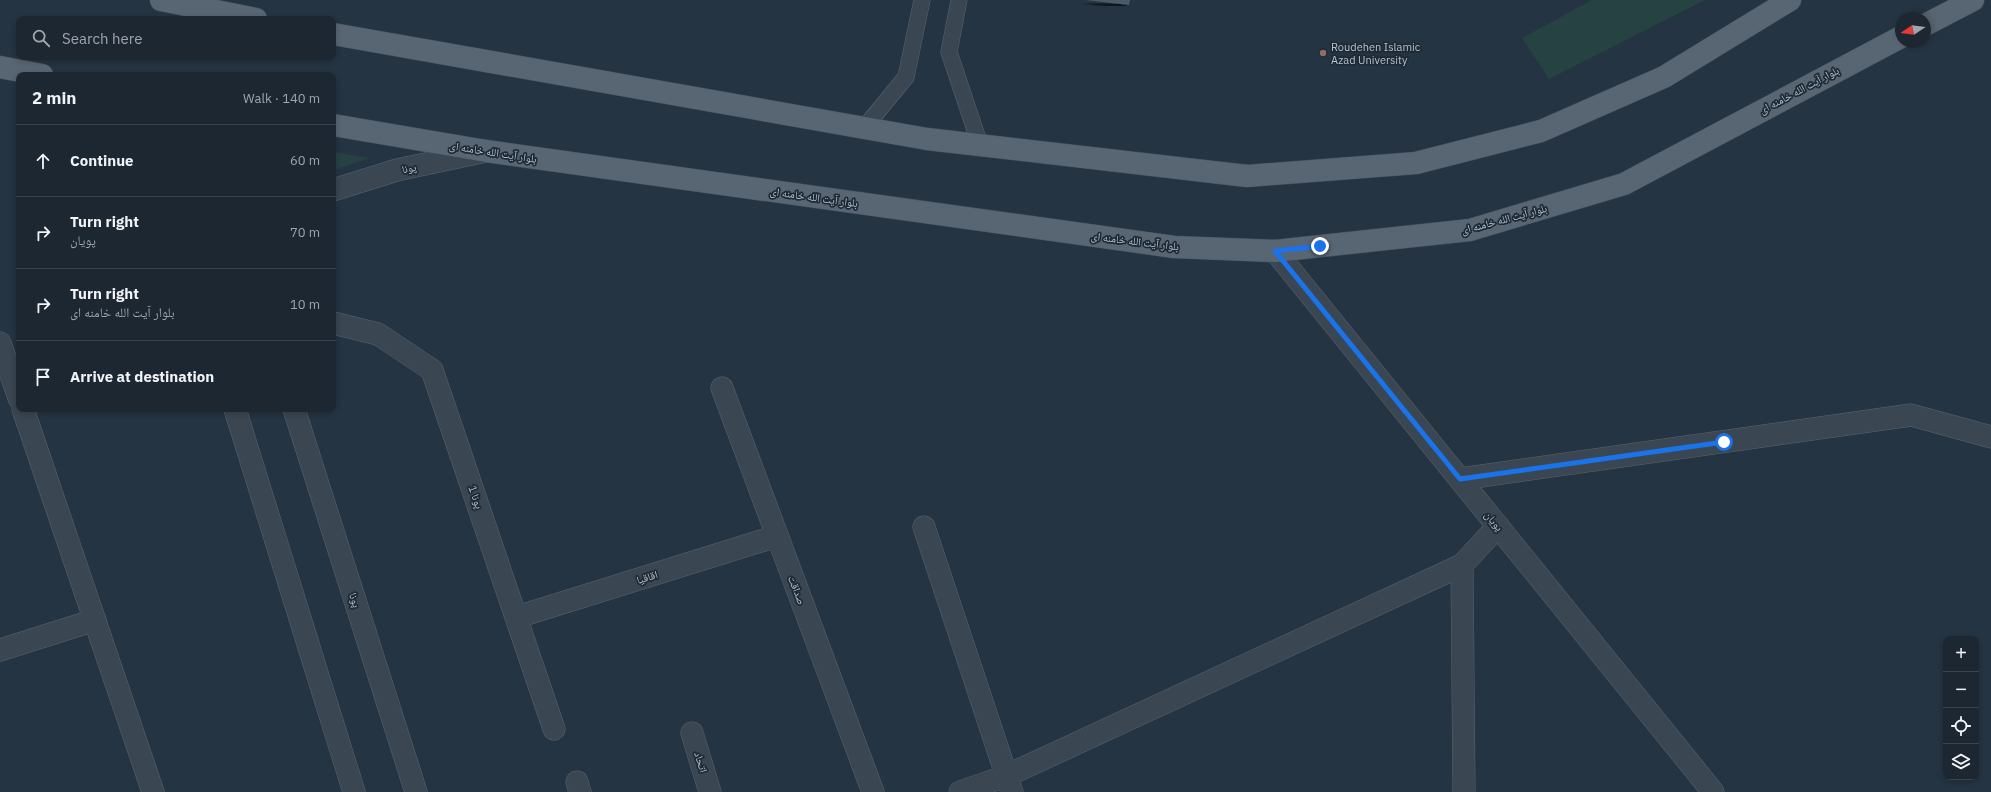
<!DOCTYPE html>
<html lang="en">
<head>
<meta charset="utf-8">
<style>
  :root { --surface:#1c2732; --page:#29333e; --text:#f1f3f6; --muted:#a0a5ac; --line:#3a444d }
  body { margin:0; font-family:"IBM Plex Sans","Noto Naskh Arabic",sans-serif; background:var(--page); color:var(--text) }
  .controls { position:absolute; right:12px; bottom:12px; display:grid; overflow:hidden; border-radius:8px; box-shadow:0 2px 6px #0003 }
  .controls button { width:36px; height:36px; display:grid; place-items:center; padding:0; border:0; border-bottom:1px solid var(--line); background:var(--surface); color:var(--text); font:20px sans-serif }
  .compass { position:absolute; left:1895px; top:12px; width:36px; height:36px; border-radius:50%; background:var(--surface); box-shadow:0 2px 6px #0003; rotate:257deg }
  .stop { position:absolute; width:12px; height:12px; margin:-9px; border:3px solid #1a73e8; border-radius:50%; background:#fff }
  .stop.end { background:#1a73e8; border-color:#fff; box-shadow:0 1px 4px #0008 }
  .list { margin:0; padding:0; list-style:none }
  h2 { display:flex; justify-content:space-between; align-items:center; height:52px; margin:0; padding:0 16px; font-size:17px }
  h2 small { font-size:13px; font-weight:400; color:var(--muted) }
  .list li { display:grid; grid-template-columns:26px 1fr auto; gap:12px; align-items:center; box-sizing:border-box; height:72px; padding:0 16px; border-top:1px solid var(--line) }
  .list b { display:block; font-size:15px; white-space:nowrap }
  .list p { margin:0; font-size:13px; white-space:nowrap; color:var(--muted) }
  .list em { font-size:13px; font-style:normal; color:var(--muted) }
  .icon { flex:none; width:22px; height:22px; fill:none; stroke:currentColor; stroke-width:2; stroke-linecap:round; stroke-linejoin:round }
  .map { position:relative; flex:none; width:1991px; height:792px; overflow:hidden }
  .search { position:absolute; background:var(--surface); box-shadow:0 2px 6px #0003; left:16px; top:16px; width:320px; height:44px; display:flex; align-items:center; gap:10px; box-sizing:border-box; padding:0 14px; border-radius:8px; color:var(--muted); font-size:15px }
  .panel { position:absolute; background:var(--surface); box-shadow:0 2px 6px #0003; left:16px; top:72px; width:320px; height:340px; border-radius:8px }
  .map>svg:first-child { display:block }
  .green { fill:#274243 }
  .building { fill:#495a68; filter:url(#shadow) }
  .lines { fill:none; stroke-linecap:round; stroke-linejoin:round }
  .service-casing { stroke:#58646f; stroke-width:17 }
  .minor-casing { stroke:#58646f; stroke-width:23 }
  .tertiary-casing { stroke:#58646f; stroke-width:23 }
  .primary-casing { stroke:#434f5b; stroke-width:23 }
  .service { stroke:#3a4652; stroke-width:16 }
  .minor { stroke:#3a4652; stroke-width:22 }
  .tertiary { stroke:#3a4652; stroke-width:22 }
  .primary { stroke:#586572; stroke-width:22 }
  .route { stroke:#1a73e8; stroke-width:5 }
  .education-dot { fill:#8d6e63; stroke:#1e2b37; stroke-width:1.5 }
  .labels { text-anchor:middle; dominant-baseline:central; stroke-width:3.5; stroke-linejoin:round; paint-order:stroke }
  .poi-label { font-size:11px; fill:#b7c1cc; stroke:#1e2b37; text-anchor:start }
  .street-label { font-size:11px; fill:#b7c1cc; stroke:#1e2b37 }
</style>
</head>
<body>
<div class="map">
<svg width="1991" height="792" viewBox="0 0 1991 792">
  <defs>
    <filter id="shadow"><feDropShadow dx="-3.5" dy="3.5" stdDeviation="0" flood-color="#0009"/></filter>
  </defs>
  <rect width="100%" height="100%" fill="#253442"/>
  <g class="green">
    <polygon points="1592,0 1705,0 1549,79 1522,38"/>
    <polygon points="333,152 370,158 333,170"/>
  </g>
  <polygon class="building" points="1085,0 1130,0 1129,5"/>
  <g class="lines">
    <defs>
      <g id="service">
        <polyline points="959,0 949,52 980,145"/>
        <polyline points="864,128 906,77 922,0"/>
      </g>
      <g id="minor">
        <polyline points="1275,251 1713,792"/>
        <polyline points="333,323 378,334 432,370 554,729"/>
        <polyline points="0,343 19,398"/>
        <polyline points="722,388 873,792"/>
        <polyline points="23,409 153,792"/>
        <polyline points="1460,479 1911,415 1991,437"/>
        <polyline points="924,527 1012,792"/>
        <polyline points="1462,565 1464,792"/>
        <polyline points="517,617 777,536"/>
        <polyline points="0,650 95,620"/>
        <polyline points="692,733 710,792"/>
        <polyline points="577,782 580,792"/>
        <polyline points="960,792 1006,776 1462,565 1498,526"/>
      </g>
      <g id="tertiary">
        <polyline points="333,190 397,170 486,151"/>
        <polyline points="235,409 354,792"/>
        <polyline points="294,409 416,792"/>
      </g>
      <g id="primary">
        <polyline points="161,0 256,19"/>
        <polyline points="1925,25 1973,0"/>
        <polyline points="333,34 927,139 1247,176 1416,163 1541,131 1664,77 1790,0"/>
        <polyline points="0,67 42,75"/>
        <polyline points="333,125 486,151 1174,247 1275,251 1470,230 1624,184 1901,37"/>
      </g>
    </defs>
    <use href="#service" class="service-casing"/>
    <use href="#minor" class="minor-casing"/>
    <use href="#tertiary" class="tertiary-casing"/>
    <use href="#primary" class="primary-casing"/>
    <use href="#service" class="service"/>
    <use href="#minor" class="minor"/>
    <use href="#tertiary" class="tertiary"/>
    <use href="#primary" class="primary"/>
  </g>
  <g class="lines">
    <polyline class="route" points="1320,246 1275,251 1460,479 1724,442"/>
  </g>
  <circle class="education-dot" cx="1323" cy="53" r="4"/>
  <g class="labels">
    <g class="poi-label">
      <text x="1331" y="47">Roudehen Islamic<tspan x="1331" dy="13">Azad University</tspan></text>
    </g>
    <g class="street-label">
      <text transform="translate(1799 90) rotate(-28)">بلوار آیت الله خامنه ای</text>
      <text transform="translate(493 152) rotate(9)">بلوار آیت الله خامنه ای</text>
      <text transform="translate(409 168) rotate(-12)">پونا</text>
      <text transform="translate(814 197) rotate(8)">بلوار آیت الله خامنه ای</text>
      <text transform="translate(1504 219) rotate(-15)">بلوار آیت الله خامنه ای</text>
      <text transform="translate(1135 241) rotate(7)">بلوار آیت الله خامنه ای</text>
      <text transform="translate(476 497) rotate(71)">پونا 1</text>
      <text transform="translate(1494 521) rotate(51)">پویان</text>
      <text transform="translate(647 577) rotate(-17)">اقاقیا</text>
      <text transform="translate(797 590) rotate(69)">صداقت</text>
      <text transform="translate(355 600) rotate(72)">پونا</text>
      <text transform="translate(701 762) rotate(73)">اتحاد</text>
    </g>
  </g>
</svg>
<div class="controls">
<button>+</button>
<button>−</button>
<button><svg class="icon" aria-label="locate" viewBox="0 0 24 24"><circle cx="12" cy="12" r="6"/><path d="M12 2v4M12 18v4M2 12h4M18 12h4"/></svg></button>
<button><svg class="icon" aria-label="layers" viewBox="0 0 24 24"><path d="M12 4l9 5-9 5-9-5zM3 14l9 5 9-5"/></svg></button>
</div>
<svg class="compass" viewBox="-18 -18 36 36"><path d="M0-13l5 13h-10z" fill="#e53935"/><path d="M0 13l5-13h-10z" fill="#a0a5ac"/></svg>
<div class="stop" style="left:1724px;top:442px"></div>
<div class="stop end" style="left:1320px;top:246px"></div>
<div class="search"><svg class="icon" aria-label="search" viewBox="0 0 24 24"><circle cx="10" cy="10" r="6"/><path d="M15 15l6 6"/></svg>Search here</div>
<section class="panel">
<h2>2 min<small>Walk · 140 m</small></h2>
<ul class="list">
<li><svg class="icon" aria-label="ahead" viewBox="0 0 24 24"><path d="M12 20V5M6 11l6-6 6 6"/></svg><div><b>Continue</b></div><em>60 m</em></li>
<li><svg class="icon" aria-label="right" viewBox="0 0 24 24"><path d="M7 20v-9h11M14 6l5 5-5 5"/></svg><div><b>Turn right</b><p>پویان</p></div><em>70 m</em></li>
<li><svg class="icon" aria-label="right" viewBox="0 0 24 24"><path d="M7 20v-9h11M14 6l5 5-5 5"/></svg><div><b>Turn right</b><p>بلوار آیت الله خامنه ای</p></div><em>10 m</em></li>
<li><svg class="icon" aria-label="arrive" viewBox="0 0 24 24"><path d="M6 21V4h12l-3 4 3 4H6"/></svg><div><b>Arrive at destination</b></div></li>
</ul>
</section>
</div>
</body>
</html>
